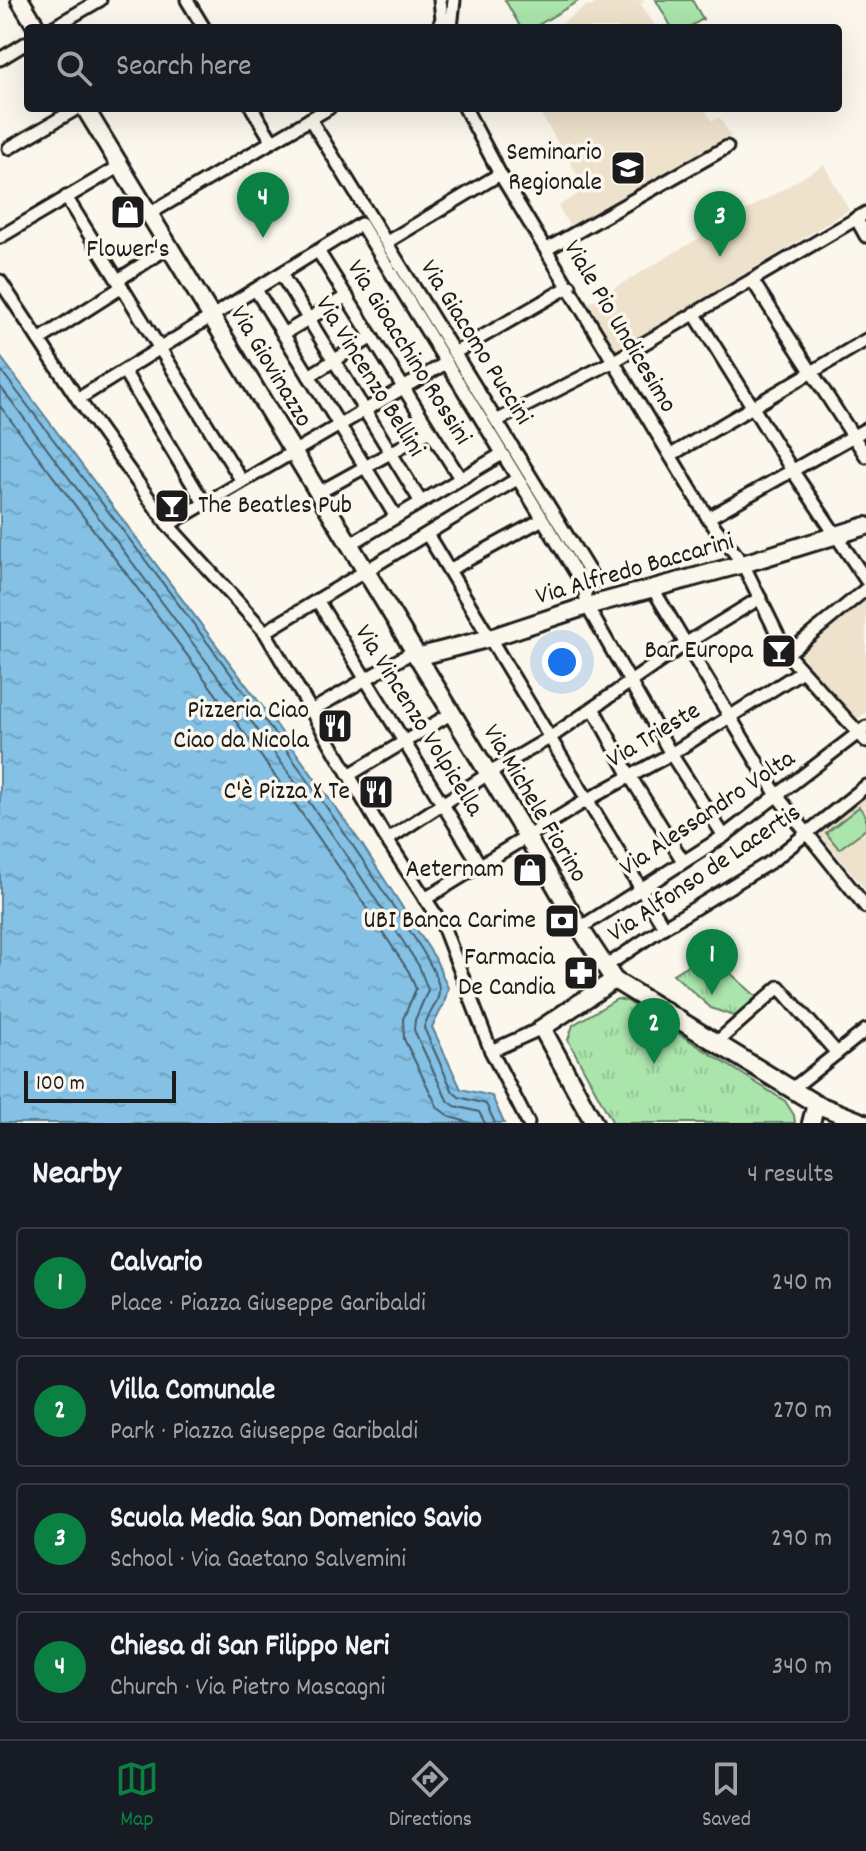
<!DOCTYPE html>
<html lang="en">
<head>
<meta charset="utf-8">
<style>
  :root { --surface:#171b24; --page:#242831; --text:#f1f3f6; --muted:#9ea1a6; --line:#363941; --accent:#0b8043 }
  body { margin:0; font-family:Dekko,sans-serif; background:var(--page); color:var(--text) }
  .scale { position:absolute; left:24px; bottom:20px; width:152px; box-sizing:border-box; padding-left:8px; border:4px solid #1c1c1c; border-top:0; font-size:22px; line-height:28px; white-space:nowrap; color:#1c1c1c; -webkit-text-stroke:6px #fbf7ec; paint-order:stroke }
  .you { position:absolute; left:562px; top:662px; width:28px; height:28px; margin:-20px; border:6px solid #fff; border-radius:50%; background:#1a73e8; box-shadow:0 0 0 12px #1a73e833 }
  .badge { display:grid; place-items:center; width:52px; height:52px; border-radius:50%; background:var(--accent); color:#fff; font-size:26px; font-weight:700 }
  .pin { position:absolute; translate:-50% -66px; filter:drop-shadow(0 2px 4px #0008) }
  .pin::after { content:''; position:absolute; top:42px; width:28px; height:24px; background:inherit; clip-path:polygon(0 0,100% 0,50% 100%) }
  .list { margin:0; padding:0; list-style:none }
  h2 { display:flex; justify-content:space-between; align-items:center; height:104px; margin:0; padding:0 32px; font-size:34px }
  h2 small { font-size:26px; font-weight:400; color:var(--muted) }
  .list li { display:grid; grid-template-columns:52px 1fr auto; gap:24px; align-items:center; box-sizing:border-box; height:112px; margin:0 16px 16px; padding:0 16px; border:2px solid var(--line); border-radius:8px }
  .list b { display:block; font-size:30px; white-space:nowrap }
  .list p { margin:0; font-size:26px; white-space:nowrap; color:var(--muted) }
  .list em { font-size:26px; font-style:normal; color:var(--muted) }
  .icon { flex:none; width:44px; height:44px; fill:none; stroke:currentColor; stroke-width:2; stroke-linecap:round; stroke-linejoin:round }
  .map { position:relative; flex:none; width:866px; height:1123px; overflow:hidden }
  .search { position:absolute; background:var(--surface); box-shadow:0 8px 32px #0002; left:24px; right:24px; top:24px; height:88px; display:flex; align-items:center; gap:20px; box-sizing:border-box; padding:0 28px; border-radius:8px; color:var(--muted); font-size:30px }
  .sheet { height:616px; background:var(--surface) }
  nav { display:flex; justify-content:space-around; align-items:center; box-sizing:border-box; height:112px; border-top:2px solid var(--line); background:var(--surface); font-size:22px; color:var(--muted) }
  nav a { display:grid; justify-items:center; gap:4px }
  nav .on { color:var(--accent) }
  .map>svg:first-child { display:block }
  .built { fill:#eee2cc }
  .park { fill:url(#park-tufts); stroke:#638064; stroke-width:2 }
  .garden { fill:#aae5ab; stroke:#638064; stroke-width:2 }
  .water { fill:url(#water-ripples); stroke:#5a7f94; stroke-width:2 }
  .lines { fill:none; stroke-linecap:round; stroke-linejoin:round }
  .shore { stroke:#465e6c; stroke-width:2 }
  .street-casing { stroke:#1c1c1c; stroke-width:17 }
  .secondary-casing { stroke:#1c1c1c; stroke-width:22 }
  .street { stroke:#fbf7ec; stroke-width:11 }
  .secondary { stroke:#fbf7ec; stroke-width:16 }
  .labels { text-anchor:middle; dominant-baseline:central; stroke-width:7; stroke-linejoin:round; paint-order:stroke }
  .poi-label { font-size:26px; fill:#1c1c1c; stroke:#fbf7ec; text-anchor:end }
  .street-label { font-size:26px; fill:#1c1c1c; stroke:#fbf7ec }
</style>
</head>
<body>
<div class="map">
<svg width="866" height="1123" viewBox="0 0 866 1123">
  <defs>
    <pattern id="park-tufts" width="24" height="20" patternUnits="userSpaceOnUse" patternTransform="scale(2)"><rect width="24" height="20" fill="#aae5ab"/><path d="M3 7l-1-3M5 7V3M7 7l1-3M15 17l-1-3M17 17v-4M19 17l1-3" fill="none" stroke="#92c493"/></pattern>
    <pattern id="water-ripples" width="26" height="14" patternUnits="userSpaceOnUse" patternTransform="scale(2)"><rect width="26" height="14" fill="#84c1e4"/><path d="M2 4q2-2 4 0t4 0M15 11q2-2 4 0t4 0" fill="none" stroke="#71a5c3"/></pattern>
  </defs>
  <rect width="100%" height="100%" fill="#fbf7ec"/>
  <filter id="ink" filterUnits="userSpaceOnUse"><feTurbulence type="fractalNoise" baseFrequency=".0125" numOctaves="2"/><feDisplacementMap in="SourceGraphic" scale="16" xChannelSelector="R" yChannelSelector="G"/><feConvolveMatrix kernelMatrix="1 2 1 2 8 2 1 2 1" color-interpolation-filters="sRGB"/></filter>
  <g filter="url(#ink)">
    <g class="built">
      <polygon points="602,0 646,0 641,4 656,28 555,28 588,5 590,7"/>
      <polygon points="537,108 704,108 712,121 719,117 731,136 685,164 685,166 615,206 612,202 570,227 558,206 586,189"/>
      <polygon points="824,165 849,210 617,352 587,304"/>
      <polygon points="866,600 866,712 854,722 800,654"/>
      <polygon points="866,795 866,890 819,834"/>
    </g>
    <g class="park">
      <polygon points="708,953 758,998 736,1017 711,1008 673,974"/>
      <polygon points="617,999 627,1001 785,1101 794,1115 795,1123 613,1123 568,1040 573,1025"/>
    </g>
    <g class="garden">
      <polygon points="505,0 580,0 533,28 521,28"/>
      <polygon points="656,0 692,0 703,19 687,28 672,28"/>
      <polygon points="859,807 866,816 866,829 839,849 826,833"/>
    </g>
    <polygon class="water" points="0,356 280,730 363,846 435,958 448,988 444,1004 432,1027 461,1089 492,1096 504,1123 0,1123"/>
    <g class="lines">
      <g class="shore">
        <path d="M0 369C130 542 267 713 385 894 398 915 438 967 439 989 440 1003 426 1015 424 1028L453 1092 459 1097 486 1104 495 1123"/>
        <polyline points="0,386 266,741 348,857 419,966 428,990 415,1020 414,1030 447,1100 455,1106 479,1112 485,1123"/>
        <path d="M0 406C140 592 282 776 409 972L416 989 403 1019 404 1039 438 1108 450 1117 471 1123"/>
      </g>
      <defs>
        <g id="street">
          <polyline points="187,0 204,28"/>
          <polyline points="52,28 100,0"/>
          <polyline points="438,28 442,19 440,0"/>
          <polyline points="451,28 454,0"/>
          <polyline points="0,59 28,42"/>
          <polyline points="252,108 272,141"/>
          <polyline points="465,108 500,174 708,518 743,564 787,654 866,741"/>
          <polyline points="310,119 595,581 584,586"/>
          <polyline points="9,148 78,108"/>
          <polyline points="66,197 242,481"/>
          <polyline points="149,214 329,108"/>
          <polyline points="856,218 866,236"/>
          <polyline points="0,237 120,166"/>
          <polyline points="387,242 500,174"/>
          <polyline points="547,249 727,147"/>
          <polyline points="318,251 460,478"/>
          <polyline points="281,274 421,502"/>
          <polyline points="118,280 169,247"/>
          <polyline points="752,280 866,456"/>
          <polyline points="0,281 78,399 168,525 265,632 387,840 443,926 491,1051 528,1123"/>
          <polyline points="256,290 396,517"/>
          <polyline points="694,313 792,470 866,580"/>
          <polyline points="283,334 347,296"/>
          <polyline points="39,340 122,287"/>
          <polyline points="454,353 570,286"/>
          <polyline points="124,371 204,503"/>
          <polyline points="309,376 372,337"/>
          <polyline points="78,399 361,224 584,586 587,606 671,754 724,836"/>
          <polyline points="498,420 614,361 866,213"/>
          <polyline points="671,455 866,340"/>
          <polyline points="318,493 430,431"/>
          <polyline points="708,518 866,429"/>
          <polyline points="168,525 446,363"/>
          <polyline points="427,534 664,927"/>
          <polyline points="349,545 502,454"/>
          <polyline points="449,570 541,520"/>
          <polyline points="653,589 778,797 866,907"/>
          <polyline points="317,600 480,865"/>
          <polyline points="265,632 517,479"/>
          <polyline points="787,654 866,589"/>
          <polyline points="593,708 631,778 683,861"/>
          <polyline points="311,711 414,651"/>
          <polyline points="349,775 452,713"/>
          <polyline points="387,840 488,774 551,737 685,644 760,598"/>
          <polyline points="425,899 587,800 671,754 802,671"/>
          <polyline points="580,928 724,836 866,727"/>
          <polyline points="605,967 664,927 772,861 866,786"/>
          <polyline points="648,1039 653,1032"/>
          <polyline points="717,1042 779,987 837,1053"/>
          <polyline points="491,1051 542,1028"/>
          <polyline points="792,1089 866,1030"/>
        </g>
        <g id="secondary">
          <polyline points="20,0 37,28"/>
          <polyline points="85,108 527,837 580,928 614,980"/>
          <polyline points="417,657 490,638 587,606 743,564 866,526"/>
          <polyline points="594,1123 542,1028 614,980 816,1104 864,1123"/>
          <polyline points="811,1123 816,1104"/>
        </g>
      </defs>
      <use href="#street" class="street-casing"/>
      <use href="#secondary" class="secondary-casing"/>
      <use href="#street" class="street"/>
      <use href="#secondary" class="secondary"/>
    </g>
  </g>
  <defs>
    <symbol id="university-square" viewBox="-11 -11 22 22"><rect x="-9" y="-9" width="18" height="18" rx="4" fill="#1c1c1c" stroke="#fbf7ec"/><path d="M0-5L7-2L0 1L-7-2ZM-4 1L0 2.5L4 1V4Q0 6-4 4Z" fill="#fff"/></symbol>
    <symbol id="shop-square" viewBox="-11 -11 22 22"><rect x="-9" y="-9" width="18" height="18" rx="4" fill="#1c1c1c" stroke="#fbf7ec"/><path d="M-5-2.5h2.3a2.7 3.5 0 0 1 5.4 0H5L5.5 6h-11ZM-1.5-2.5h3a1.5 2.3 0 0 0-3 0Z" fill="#fff"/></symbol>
    <symbol id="bar-square" viewBox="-11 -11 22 22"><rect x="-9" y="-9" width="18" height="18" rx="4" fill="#1c1c1c" stroke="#fbf7ec"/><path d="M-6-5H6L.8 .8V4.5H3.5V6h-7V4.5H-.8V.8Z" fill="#fff"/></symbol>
    <symbol id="restaurant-square" viewBox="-11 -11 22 22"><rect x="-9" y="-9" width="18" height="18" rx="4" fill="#1c1c1c" stroke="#fbf7ec"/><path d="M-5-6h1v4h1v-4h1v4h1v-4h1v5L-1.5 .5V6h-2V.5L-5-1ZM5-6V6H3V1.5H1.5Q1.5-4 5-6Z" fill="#fff"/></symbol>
    <symbol id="bank-square" viewBox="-11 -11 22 22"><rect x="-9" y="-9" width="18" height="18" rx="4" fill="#1c1c1c" stroke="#fbf7ec"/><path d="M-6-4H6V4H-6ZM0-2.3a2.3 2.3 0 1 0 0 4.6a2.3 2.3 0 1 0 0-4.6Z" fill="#fff"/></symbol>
    <symbol id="pharmacy-square" viewBox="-11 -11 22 22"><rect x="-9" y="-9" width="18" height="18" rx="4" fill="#1c1c1c" stroke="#fbf7ec"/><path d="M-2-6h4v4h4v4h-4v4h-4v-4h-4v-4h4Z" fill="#fff"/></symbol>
  </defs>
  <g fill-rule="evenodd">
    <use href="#university-square" x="608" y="148" width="40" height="40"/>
    <use href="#shop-square" x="108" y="192" width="40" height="40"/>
    <use href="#bar-square" x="152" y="486" width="40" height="40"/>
    <use href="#bar-square" x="759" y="631" width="40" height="40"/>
    <use href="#restaurant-square" x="315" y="706" width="40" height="40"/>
    <use href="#restaurant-square" x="356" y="772" width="40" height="40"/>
    <use href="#shop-square" x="510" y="850" width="40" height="40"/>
    <use href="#bank-square" x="542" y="901" width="40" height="40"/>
    <use href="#pharmacy-square" x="561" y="953" width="40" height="40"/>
  </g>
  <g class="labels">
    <g class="poi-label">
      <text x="602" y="153">Seminario<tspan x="602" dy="30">Regionale</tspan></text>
      <text x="128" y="250" text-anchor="middle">Flower's</text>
      <text x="198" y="506" text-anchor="start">The Beatles Pub</text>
      <text x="753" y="651">Bar Europa</text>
      <text x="309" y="711">Pizzeria Ciao<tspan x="309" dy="30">Ciao da Nicola</tspan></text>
      <text x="350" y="792">C'è Pizza X Te</text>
      <text x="504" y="870">Aeternam</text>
      <text x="536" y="921">UBI Banca Carime</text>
      <text x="555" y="958">Farmacia<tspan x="555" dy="30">De Candia</tspan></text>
    </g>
    <g class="street-label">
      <text transform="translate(619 327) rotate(59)">Viale Pio Undicesimo</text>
      <text transform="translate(475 343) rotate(58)">Via Giacomo Puccini</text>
      <text transform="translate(408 353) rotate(58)">Via Gioacchino Rossini</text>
      <text transform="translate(270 367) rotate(59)">Via Giovinazzo</text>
      <text transform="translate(369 377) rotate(58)">Via Vincenzo Bellini</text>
      <text transform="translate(635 570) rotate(-16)">Via Alfredo Baccarini</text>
      <text transform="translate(418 721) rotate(58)">Via Vincenzo Volpicella</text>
      <text transform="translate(654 736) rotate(-31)">Via Trieste</text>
      <text transform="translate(534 804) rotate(59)">Via Michele Fiorino</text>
      <text transform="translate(708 814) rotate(-34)">Via Alessandro Volta</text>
      <text transform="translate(705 874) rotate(-34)">Via Alfonso de Lacertis</text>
    </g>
  </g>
</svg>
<div class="scale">100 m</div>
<div class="you"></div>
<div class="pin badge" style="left:712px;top:995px">1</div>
<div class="pin badge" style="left:654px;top:1064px">2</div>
<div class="pin badge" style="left:720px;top:257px">3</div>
<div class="pin badge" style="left:263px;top:238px">4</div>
<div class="search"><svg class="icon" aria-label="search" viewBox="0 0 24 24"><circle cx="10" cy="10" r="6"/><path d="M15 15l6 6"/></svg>Search here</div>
</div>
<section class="sheet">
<h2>Nearby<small>4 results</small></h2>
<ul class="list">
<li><span class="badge">1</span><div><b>Calvario</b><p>Place · Piazza Giuseppe Garibaldi</p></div><em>240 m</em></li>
<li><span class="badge">2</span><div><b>Villa Comunale</b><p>Park · Piazza Giuseppe Garibaldi</p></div><em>270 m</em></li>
<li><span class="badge">3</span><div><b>Scuola Media San Domenico Savio</b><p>School · Via Gaetano Salvemini</p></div><em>290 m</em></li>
<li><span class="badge">4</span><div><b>Chiesa di San Filippo Neri</b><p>Church · Via Pietro Mascagni</p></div><em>340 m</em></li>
</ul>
</section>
<nav>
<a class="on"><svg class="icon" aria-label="map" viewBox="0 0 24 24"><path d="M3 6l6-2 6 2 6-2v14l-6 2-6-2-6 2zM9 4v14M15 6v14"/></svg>Map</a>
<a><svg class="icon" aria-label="directions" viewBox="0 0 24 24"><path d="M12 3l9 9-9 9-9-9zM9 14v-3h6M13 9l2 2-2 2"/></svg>Directions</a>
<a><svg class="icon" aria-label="saved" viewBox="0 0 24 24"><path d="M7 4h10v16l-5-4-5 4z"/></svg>Saved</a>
</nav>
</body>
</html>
